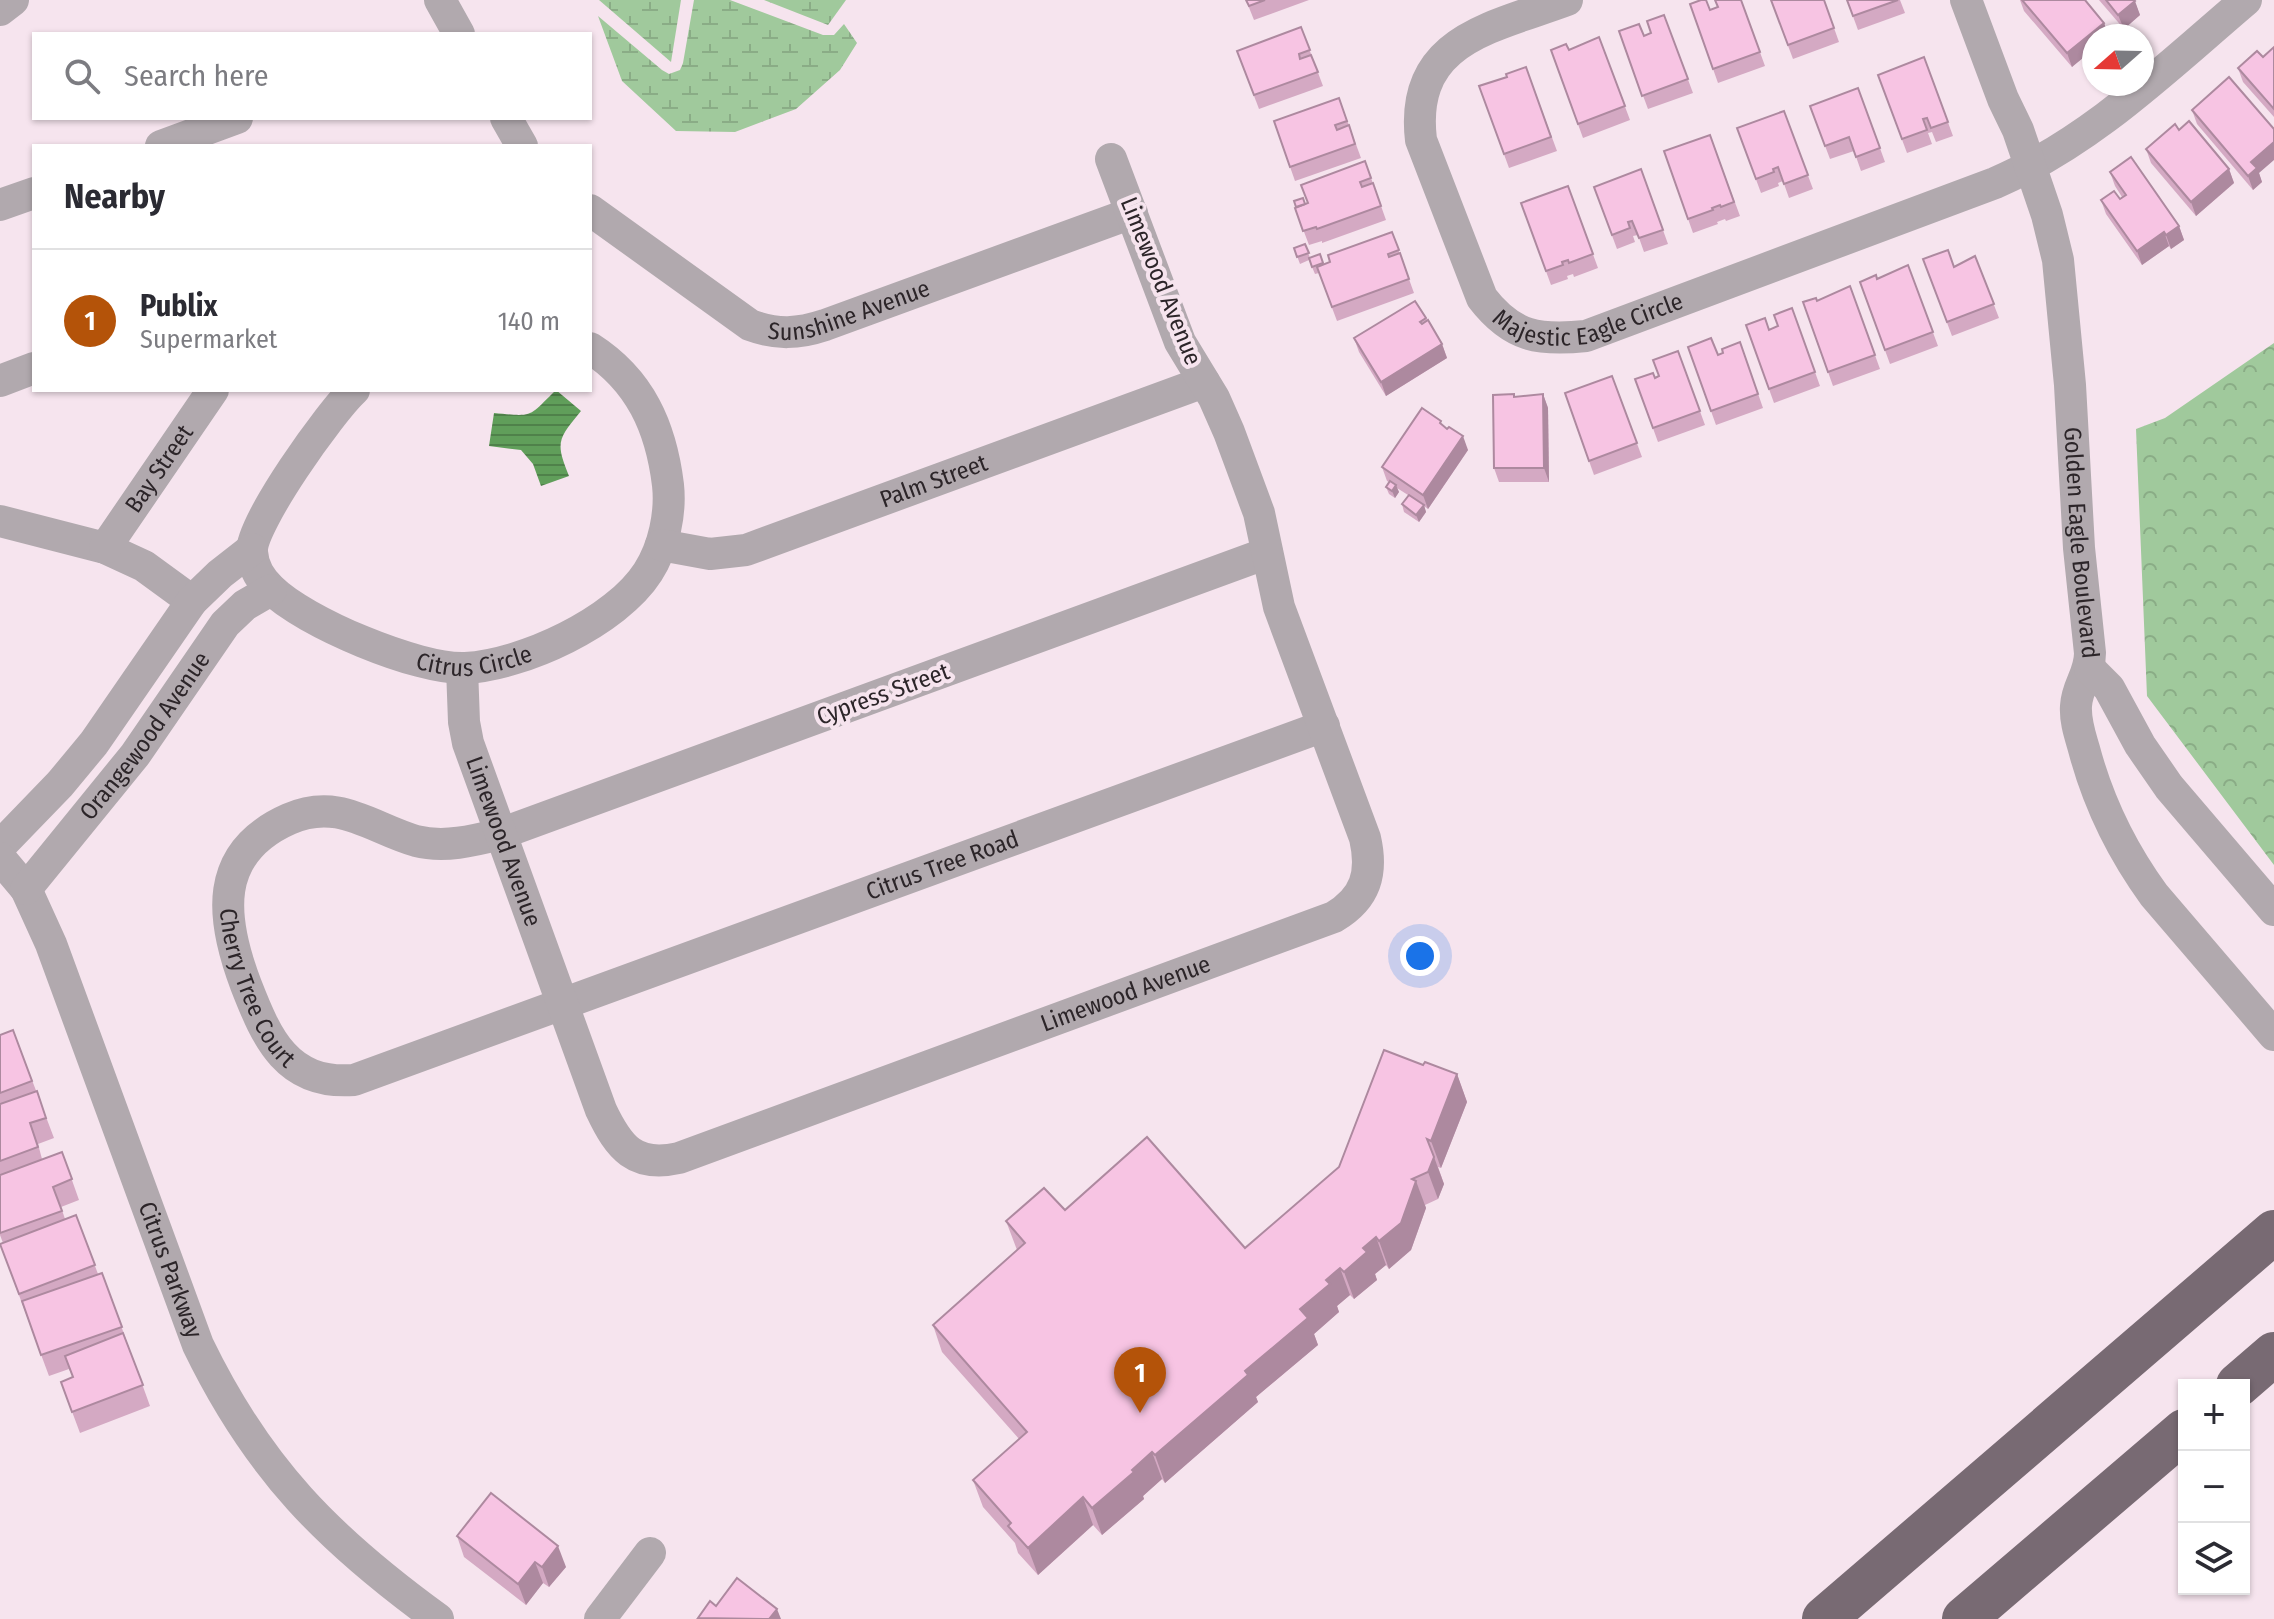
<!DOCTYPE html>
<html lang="en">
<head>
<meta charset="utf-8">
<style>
  :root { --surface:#fff; --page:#f7f7f7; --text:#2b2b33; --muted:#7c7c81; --line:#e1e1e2; --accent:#b45309 }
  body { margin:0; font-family:"Fira Sans Condensed",sans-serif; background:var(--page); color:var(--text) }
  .controls { position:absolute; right:24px; bottom:24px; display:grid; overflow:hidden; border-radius:0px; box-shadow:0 2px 6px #0004 }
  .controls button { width:72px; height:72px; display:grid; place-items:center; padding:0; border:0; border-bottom:2px solid var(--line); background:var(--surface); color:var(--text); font:40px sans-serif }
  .compass { position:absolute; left:2082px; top:24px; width:72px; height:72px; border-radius:50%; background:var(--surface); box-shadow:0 2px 6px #0004; rotate:250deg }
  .you { position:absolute; left:1420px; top:956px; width:28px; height:28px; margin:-20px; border:6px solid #fff; border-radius:50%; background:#1a73e8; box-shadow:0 0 0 12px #1a73e833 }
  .badge { display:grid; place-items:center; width:52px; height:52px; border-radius:50%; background:var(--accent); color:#fff; font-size:26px; font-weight:700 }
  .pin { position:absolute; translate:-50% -66px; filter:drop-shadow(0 2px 4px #0008) }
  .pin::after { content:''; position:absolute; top:42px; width:28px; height:24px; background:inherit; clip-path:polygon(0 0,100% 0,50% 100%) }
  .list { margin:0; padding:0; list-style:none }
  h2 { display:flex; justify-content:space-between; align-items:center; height:104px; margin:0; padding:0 32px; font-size:34px }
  h2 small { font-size:26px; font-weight:400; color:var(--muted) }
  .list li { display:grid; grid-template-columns:52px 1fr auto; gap:24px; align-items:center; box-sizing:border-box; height:144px; padding:0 32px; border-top:2px solid var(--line) }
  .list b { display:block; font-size:30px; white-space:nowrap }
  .list p { margin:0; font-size:26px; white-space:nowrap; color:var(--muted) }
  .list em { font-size:26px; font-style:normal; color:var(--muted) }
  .icon { flex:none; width:44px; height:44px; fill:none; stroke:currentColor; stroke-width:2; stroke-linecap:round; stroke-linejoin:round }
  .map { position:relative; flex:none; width:2274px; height:1619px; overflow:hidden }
  .search { position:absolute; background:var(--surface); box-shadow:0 2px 6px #0004; left:32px; top:32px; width:560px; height:88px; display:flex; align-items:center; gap:20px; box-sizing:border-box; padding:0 28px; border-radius:0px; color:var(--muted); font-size:30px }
  .panel { position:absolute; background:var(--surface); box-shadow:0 2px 6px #0004; left:32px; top:144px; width:560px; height:248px; border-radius:0px }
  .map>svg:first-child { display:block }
  .forest { fill:url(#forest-crowns) }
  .wetland { fill:url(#wetland-marsh) }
  .water { fill:url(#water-rules) }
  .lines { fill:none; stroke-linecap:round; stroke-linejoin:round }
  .minor { stroke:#b1a9ae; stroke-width:32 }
  .trunk { stroke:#786a73; stroke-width:44 }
  .wall { fill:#d4a9c3 }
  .shaded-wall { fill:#ad899f }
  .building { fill:#f7c4e3; stroke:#ad899f; stroke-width:2 }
  .labels { text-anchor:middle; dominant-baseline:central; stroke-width:8; stroke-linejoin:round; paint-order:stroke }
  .street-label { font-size:24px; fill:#2c2529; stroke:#f6e4ee }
</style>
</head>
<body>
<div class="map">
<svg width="2274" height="1619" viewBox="0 0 2274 1619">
  <defs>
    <pattern id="forest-crowns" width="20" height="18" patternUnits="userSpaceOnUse" patternTransform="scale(2)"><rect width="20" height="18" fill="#a0c99c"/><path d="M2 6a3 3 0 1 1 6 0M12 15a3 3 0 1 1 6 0" fill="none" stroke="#8aac86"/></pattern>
    <pattern id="wetland-marsh" width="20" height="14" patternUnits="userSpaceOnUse" patternTransform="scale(2)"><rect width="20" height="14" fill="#a0c99c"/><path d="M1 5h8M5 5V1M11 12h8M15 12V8" fill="none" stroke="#8aac86"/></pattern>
    <pattern id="water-rules" width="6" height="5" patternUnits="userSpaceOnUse" patternTransform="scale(2)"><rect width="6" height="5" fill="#609e5a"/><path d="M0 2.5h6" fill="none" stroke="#4f814a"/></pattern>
  </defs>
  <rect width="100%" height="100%" fill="#f6e4ee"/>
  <polygon class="forest" points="2274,343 2274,865 2147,696 2136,429 2165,418"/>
  <g class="wetland">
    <polygon points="599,0 681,0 671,62"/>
    <polygon points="694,0 730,0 823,35 834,35 844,24 857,43 840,70 796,109 735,132 676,131 622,81 598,16 662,70 669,74 680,70 683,63"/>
    <polygon points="764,0 846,0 828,25"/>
  </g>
  <path class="water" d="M556 390 581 411C558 439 555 442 569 476L541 486 533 464 521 450 489 446 494 413C535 417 528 417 556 390Z"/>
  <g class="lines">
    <g class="minor">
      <polyline points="440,0 459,34"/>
      <path id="s1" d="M1567 0C1492 28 1409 39 1421 140L1482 298C1512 337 1539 341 1586 336L1995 183C2091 142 2167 67 2246 0"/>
      <path id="s2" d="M1966 0 2003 99 2018 130 2047 215 2058 260 2070 385 2079 548 2090 653C2090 675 2077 685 2076 706 2075 721 2080 735 2084 749 2098 802 2122 851 2154 895L2274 1035"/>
      <polyline points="0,10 13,0"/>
      <polyline points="506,118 522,146"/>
      <polyline points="161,146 237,118"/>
      <polyline points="0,205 34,193"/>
      <path id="s3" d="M590 210 750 325C777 335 798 334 825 325L1132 213"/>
      <polyline points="0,381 34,368"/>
      <path id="s4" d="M354 390C331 411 250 524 252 552 253 567 260 579 271 589 304 622 418 670 465 668 523 665 616 622 648 572 664 547 671 513 668 485 661 427 640 380 590 348"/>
      <polyline points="0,521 105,548 144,566 192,601"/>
      <path id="s5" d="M661 545 710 554 746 550 1204 382"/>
      <path id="s6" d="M105 548 213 390"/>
      <path id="s7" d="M1267 553 500 834C473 841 444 848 416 841 371 828 339 797 289 819 212 853 221 919 246 985 267 1039 287 1085 354 1080L1324 726"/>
      <path id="s8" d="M462 668 464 722 468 743 601 1110C619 1148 635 1168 679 1158L1334 917C1366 898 1373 873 1365 838L1279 607 1259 513 1229 432 1214 398 1180 342 1111 159"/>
      <polyline points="2090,669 2109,688 2140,745 2169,787 2274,910"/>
      <polyline points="0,846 60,784 94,743 192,601 220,574 252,549"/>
      <path id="s9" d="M0 858 26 889 51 944 198 1345C258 1469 328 1539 438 1619"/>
      <path id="s10" d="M26 889 135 755 225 624 245 605 271 590"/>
      <polyline points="600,1619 650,1553"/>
    </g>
    <g class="trunk">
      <polyline points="2238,1385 2274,1354"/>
      <polyline points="1824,1619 2274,1232"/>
      <polyline points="1964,1619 2184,1431"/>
    </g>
  </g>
  <g class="wall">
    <polygon points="1246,0 1309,0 1254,20"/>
    <polygon points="1741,0 1765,66 1718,83 1690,4 1710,10"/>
    <polygon points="1771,0 1824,0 1839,42 1793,59"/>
    <polygon points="1847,0 1900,0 1905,13 1858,30"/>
    <polygon points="2020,0 2085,0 2104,23 2109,36 2094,36 2072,67 2024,11"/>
    <polygon points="2099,0 2134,0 2140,15 2124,29"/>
    <polygon points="1664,15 1693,93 1648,109 1619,31 1644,36 1651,33"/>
    <polygon points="1301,27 1323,86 1259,109 1237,51"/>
    <polygon points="1599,37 1630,120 1583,138 1551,50 1569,50"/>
    <polygon points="2274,47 2274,117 2243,82 2238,68 2263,57"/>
    <polygon points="1924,57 1953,136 1936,142 1932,132 1928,133 1932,144 1907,153 1878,75"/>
    <polygon points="1526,67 1557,151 1509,168 1479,86 1507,77"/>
    <polygon points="1858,88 1885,162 1861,171 1854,151 1830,159 1810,106"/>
    <polygon points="1339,98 1361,158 1295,181 1274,121"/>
    <polygon points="2192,110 2259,173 2262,182 2253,190 2197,124"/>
    <polygon points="1784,111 1813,189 1789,198 1783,181 1778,183 1779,186 1761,193 1737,128"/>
    <polygon points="2179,130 2229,169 2234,183 2196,216 2151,163 2146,149"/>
    <polygon points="1710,135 1740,216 1726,221 1725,219 1717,222 1718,224 1693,233 1664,151"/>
    <polygon points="1365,161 1386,220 1322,243 1322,241 1309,245 1295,208 1305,204"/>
    <polygon points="1641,169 1668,244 1644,252 1638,235 1633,236 1635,242 1617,249 1594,187"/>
    <polygon points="2110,172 2179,226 2184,240 2171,249 2169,246 2142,265 2106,214 2101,200 2120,199 2122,197 2115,186"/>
    <polygon points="1568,186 1598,268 1574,277 1573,274 1567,276 1568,279 1551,285 1521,203"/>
    <polygon points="1392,232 1414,293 1337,321 1319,273 1315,274 1309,260 1300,264 1294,248 1305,244 1310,258 1320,254 1324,265"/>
    <polygon points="1975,256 1999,318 1952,336 1923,259 1954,267"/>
    <polygon points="1908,265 1938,346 1890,364 1860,282 1877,279"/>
    <polygon points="1850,286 1880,369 1833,386 1803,302 1817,301"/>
    <polygon points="1792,308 1820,386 1774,403 1746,325 1769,330 1778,326"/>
    <polygon points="1426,318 1442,344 1447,358 1386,396 1359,352 1354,338"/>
    <polygon points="1740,342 1763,408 1716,425 1688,347 1718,355 1723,353"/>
    <polygon points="1678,351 1705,425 1658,442 1635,379 1655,378 1659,376"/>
    <polygon points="1612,376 1642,457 1594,475 1565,393"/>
    <polygon points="1543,394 1548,408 1549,482 1499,482 1494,468 1515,397"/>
    <polygon points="1443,426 1468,450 1428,509 1424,506 1426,512 1419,522 1404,512 1402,504 1408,495 1397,488 1399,492 1395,498 1389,494 1386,487 1389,482 1387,481 1382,467"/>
    <polygon points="13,1030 54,1138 38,1144 42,1159 62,1152 79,1200 61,1207 65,1219 76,1215 98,1274 102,1273 150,1406 80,1433 61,1382 73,1377 69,1369 49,1376 0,1244 3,1243 0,1235 0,1035"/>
    <polygon points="1423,1065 1457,1074 1467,1102 1441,1168 1438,1167 1444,1184 1438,1199 1425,1205 1426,1208 1411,1250 1389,1269 1386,1265 1375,1274 1377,1280 1354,1299 1350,1295 1337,1306 1339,1312 1314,1334 1318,1345 1256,1397 1258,1402 1165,1483 1162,1479 1143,1496 1144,1499 1102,1535 1093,1525 1038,1575 1018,1553 1015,1543 983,1507 973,1480 1019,1439 942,1352 933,1325 1017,1250 1006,1221 1065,1210 1245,1248 1339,1167"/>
    <polygon points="457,1536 566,1567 549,1587 543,1583 526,1605 464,1557"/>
  </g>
  <g class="shaded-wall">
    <polygon points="2135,1 2140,15 2124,29 2118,15"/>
    <polygon points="2104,23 2109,36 2094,36 2094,49 2072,67 2067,53"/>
    <polygon points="2274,142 2274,160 2259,173 2262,182 2253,190 2248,176 2251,162"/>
    <polygon points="2229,169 2234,183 2196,216 2191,202"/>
    <polygon points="2179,226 2184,240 2171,249 2166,235"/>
    <polygon points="2164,232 2169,246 2142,265 2137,251"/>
    <polygon points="1442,344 1447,358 1386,396 1381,382"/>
    <polygon points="1543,394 1548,408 1549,482 1544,468"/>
    <polygon points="1463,436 1468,450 1428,509 1423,495"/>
    <polygon points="1396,485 1399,492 1395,498 1392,491"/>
    <polygon points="1424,505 1426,512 1419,522 1416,515"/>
    <polygon points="1457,1074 1467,1102 1441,1168 1431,1141"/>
    <polygon points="1434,1157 1444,1184 1438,1199 1428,1172"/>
    <polygon points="1416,1181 1426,1208 1411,1250 1389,1269 1379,1241"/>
    <polygon points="1376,1237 1386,1265 1375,1274 1377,1280 1354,1299 1344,1272 1363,1248"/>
    <polygon points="1340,1268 1350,1295 1337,1306 1339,1312 1314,1334 1318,1345 1256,1397 1258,1402 1165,1483 1155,1455 1245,1371 1326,1280"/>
    <polygon points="1152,1452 1162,1479 1143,1496 1144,1499 1102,1535 1092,1508"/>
    <polygon points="1083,1497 1093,1525 1038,1575 1028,1548"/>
    <polygon points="558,1546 566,1567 549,1587 542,1567"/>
    <polygon points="535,1562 543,1583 526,1605 518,1584"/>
    <polygon points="777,1609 781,1619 769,1619"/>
  </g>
  <g class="building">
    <polygon points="1246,0 1265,0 1249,6"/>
    <polygon points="1701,0 1706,0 1710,10 1718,7 1715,0 1741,0 1760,52 1713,69 1690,4"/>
    <polygon points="1771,0 1824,0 1834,28 1788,45"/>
    <polygon points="1847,0 1898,0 1853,16"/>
    <polygon points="2022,0 2085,0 2104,23 2067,53"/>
    <polygon points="2106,0 2134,0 2135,1 2118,15"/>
    <polygon points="1664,15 1688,79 1642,96 1619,31 1639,24 1644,36 1651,33 1647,21"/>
    <polygon points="1301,27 1310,50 1299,54 1300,59 1311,55 1318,72 1254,95 1237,51"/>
    <polygon points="1599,37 1625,106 1578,124 1551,50 1566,44 1569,50"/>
    <polygon points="2274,47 2274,109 2238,68 2257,51 2263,57"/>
    <polygon points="1924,57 1948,122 1931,128 1927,118 1923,119 1927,130 1902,139 1878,75"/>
    <polygon points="1526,67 1551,137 1504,154 1479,86 1507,77 1506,74"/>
    <polygon points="2229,77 2274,129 2274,142 2251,162 2257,168 2248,176 2192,110"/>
    <polygon points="1858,88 1880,148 1856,157 1849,137 1825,146 1810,106"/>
    <polygon points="1339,98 1347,121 1335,125 1337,130 1349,125 1355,144 1290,167 1274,121"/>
    <polygon points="1784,111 1808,175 1784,184 1778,167 1773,169 1774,172 1756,179 1737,128"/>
    <polygon points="2189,121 2229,169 2191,202 2146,149 2175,124 2179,130"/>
    <polygon points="1710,135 1734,202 1721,207 1720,205 1712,208 1713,210 1688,219 1664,151"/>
    <polygon points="2131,157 2179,226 2166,235 2164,232 2137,251 2101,200 2114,191 2120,199 2126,195 2110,172"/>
    <polygon points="1365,161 1371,178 1360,182 1362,187 1373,183 1381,206 1317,229 1316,227 1303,231 1295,208 1308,203 1301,185"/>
    <polygon points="1641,169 1663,230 1639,238 1632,221 1628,222 1630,228 1612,235 1594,187"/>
    <polygon points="1568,186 1593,254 1569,263 1568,260 1562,262 1563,265 1546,271 1521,203"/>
    <polygon points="1303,198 1305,204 1296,207 1294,201"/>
    <polygon points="1392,232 1399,250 1388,254 1389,257 1400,253 1409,279 1332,307 1317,267 1330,262 1328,255"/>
    <polygon points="1305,244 1309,253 1297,257 1294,248"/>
    <polygon points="1948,250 1954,267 1975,256 1994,304 1947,322 1923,259"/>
    <polygon points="1320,254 1323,263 1312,267 1309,258"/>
    <polygon points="1908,265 1933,332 1885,350 1860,282 1876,275 1877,279"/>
    <polygon points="1850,286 1875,355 1828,372 1803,302 1816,298 1817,301"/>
    <polygon points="1415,301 1426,318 1420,322 1422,324 1428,320 1442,344 1381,382 1354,338"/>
    <polygon points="1792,308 1815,372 1769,389 1746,325 1765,318 1769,330 1778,326 1774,315"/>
    <polygon points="1711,338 1718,355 1723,353 1722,349 1740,342 1758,394 1711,411 1688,347"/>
    <polygon points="1678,351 1700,411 1653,428 1635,379 1653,373 1655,378 1659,376 1653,360"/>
    <polygon points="1612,376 1637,443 1589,461 1565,393"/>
    <polygon points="1514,394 1514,397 1543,394 1544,468 1494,468 1493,395"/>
    <polygon points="1422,408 1441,421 1440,423 1447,429 1449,427 1463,436 1423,495 1382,467"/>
    <polygon points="1390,481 1396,485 1392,491 1386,487"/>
    <polygon points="1409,495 1424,505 1416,515 1402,504"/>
    <polygon points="13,1030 32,1081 0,1093 0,1035"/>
    <polygon points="1384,1050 1423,1065 1425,1062 1457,1074 1431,1141 1427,1139 1434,1157 1428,1172 1412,1179 1416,1181 1401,1223 1379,1241 1376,1237 1363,1248 1367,1252 1344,1272 1340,1268 1326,1280 1330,1284 1300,1309 1308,1318 1245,1371 1248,1375 1155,1455 1152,1452 1132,1470 1134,1472 1092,1508 1083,1497 1028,1548 1008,1526 1011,1523 973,1480 1027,1432 933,1325 1025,1243 1006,1221 1044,1188 1065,1210 1147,1137 1245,1248 1339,1167"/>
    <polygon points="37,1091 46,1118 30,1123 38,1147 0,1161 0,1104"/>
    <polygon points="62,1152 72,1179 53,1187 62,1211 0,1233 0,1175"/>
    <polygon points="76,1215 95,1265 19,1294 0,1244"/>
    <polygon points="102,1273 122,1327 41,1355 22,1301"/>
    <polygon points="123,1333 143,1385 72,1412 61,1382 73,1377 65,1356"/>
    <polygon points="491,1493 558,1546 542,1567 535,1562 518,1584 457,1536"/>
    <polygon points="737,1578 777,1609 769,1619 698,1618 710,1601 716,1606"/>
  </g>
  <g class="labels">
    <g class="street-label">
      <text transform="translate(1161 281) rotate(68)">Limewood Avenue</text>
      <text stroke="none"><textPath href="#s1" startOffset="516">Majestic Eagle Circle</textPath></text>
      <text stroke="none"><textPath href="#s3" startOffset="300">Sunshine Avenue</textPath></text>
      <text stroke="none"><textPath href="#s6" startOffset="96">Bay Street</textPath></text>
      <text stroke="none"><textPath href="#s5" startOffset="286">Palm Street</textPath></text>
      <text stroke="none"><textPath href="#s2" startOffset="560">Golden Eagle Boulevard</textPath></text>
      <text stroke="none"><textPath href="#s4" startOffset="458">Citrus Circle</textPath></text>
      <text transform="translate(883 694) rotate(-20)">Cypress Street</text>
      <text stroke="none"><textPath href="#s10" startOffset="194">Orangewood Avenue</textPath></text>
      <text stroke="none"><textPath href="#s8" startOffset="180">Limewood Avenue</textPath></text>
      <text stroke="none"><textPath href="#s7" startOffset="2014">Citrus Tree Road</textPath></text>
      <text stroke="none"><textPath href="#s7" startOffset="1236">Cherry Tree Court</textPath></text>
      <text stroke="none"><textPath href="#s8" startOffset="1044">Limewood Avenue</textPath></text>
      <text stroke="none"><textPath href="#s9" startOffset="448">Citrus Parkway</textPath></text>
    </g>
  </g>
</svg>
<div class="controls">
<button>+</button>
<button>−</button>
<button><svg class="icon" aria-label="layers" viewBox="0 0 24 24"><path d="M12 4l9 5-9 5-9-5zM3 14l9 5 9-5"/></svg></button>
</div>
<svg class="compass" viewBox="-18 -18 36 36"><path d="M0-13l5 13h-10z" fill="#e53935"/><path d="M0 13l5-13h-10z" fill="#7c7c81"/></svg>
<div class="you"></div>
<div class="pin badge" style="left:1140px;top:1413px">1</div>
<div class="search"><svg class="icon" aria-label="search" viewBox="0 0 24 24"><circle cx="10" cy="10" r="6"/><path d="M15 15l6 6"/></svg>Search here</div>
<section class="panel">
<h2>Nearby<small></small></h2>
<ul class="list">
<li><span class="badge">1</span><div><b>Publix</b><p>Supermarket</p></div><em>140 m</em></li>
</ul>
</section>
</div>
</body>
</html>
